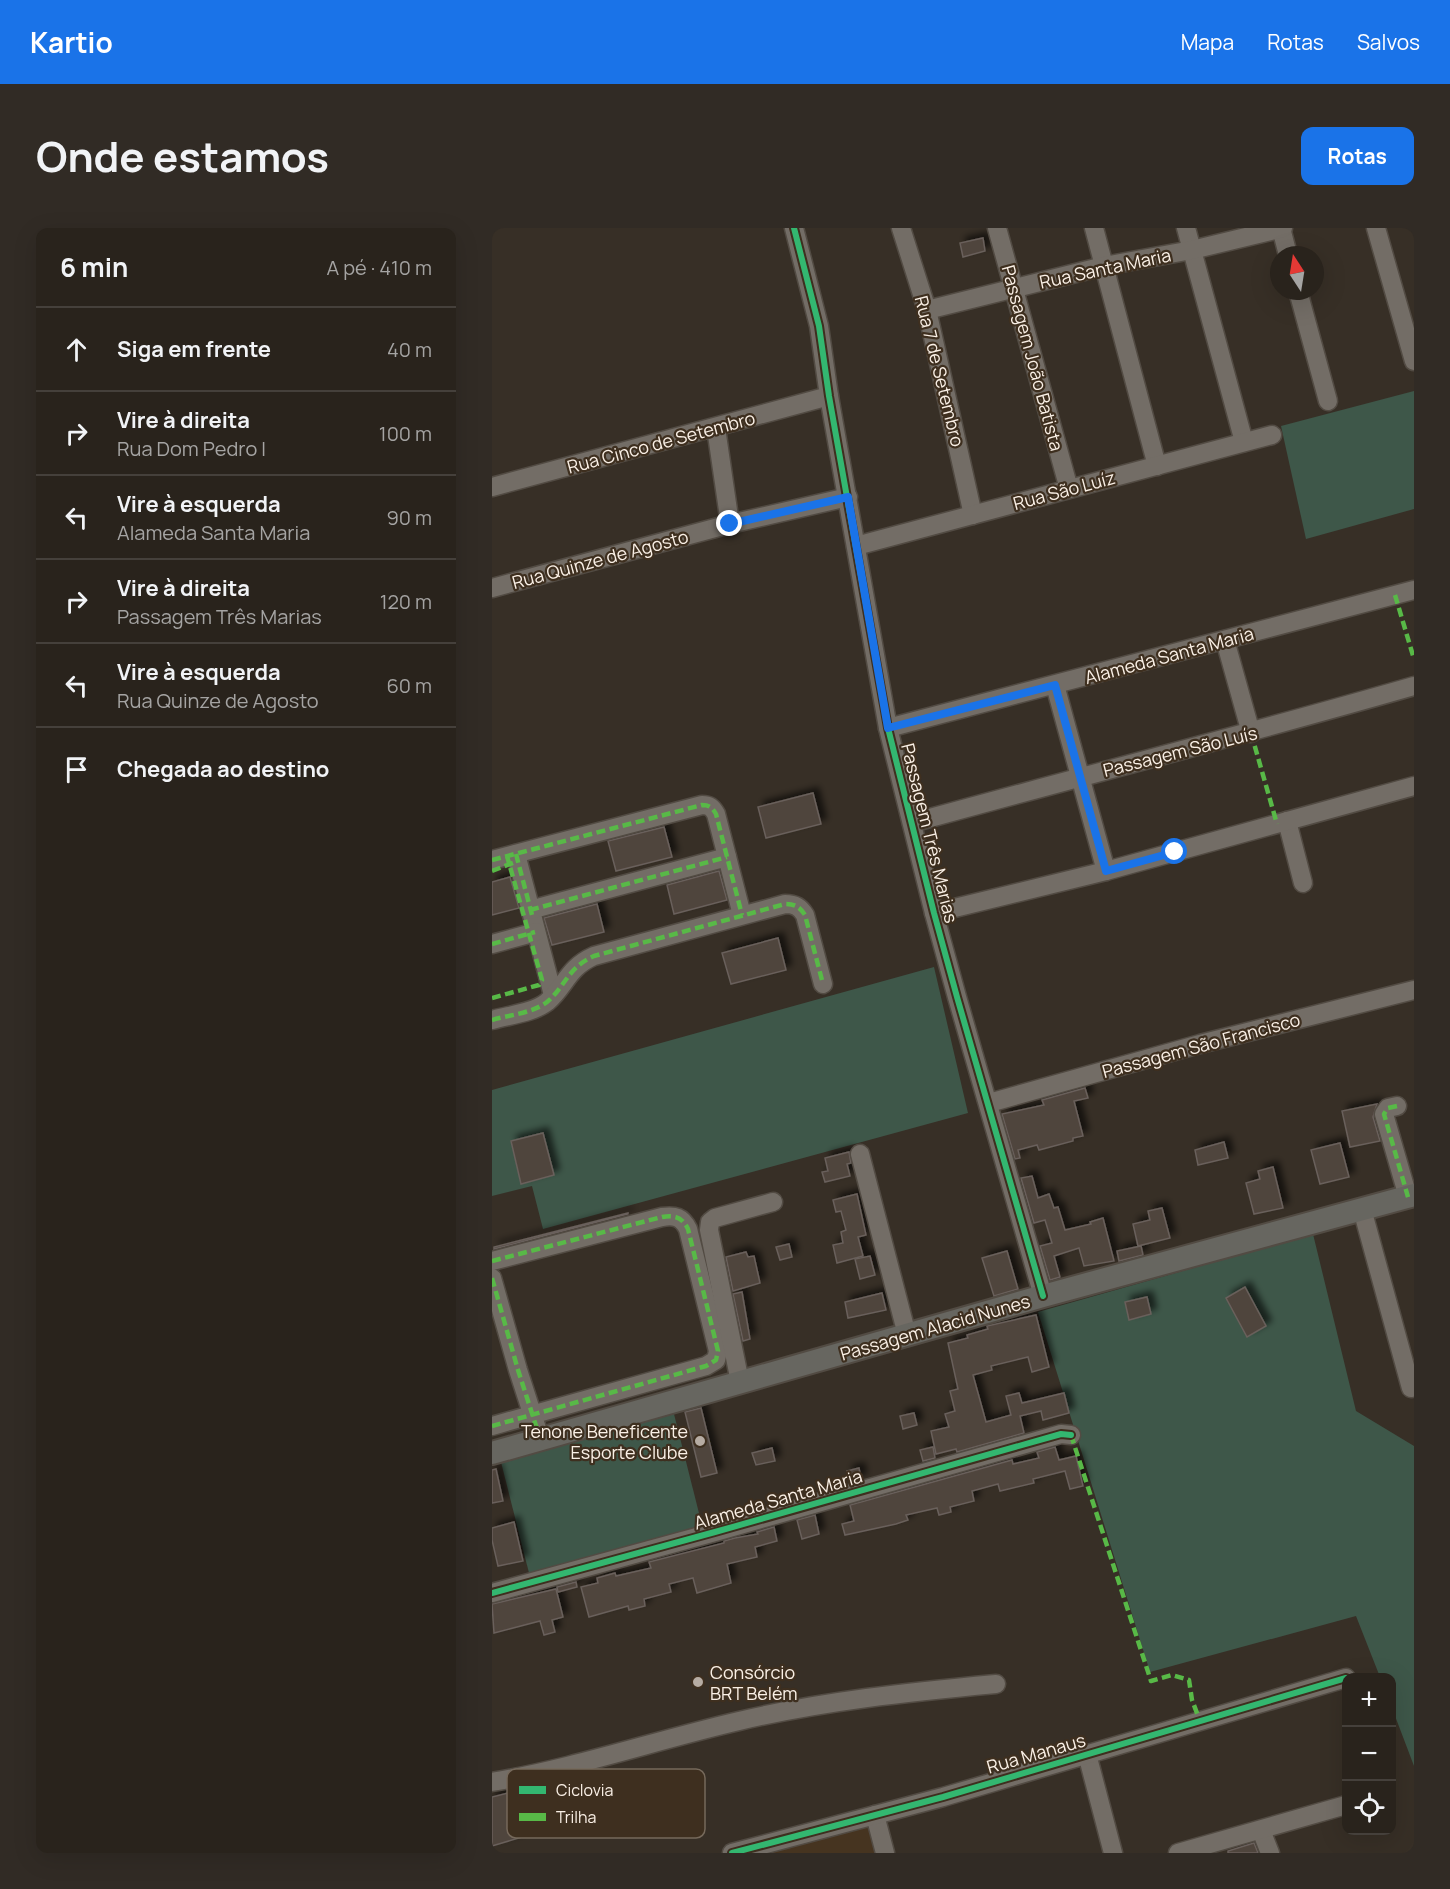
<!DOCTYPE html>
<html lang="pt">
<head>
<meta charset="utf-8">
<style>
  :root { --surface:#29231c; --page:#312b25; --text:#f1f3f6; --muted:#a5a4a3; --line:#45403b; --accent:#1a73e8 }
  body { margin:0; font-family:Manrope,sans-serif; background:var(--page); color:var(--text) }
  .controls { position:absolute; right:18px; bottom:18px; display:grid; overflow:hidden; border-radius:12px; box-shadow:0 6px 24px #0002 }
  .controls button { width:54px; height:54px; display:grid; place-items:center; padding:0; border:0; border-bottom:2px solid var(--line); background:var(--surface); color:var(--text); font:30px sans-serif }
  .compass { position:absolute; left:778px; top:18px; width:54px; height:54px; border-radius:50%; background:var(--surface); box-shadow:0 6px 24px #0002; rotate:348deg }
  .stop { position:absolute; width:18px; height:18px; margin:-14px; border:4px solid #1a73e8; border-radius:50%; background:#fff }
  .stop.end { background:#1a73e8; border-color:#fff; box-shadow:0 2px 6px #0008 }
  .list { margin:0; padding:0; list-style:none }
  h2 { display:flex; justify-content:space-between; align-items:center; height:78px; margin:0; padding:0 24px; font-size:26px }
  h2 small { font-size:20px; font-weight:400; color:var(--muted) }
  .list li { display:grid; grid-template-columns:39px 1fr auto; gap:18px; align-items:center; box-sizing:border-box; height:84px; padding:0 24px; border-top:2px solid var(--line) }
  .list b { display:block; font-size:22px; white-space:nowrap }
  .list p { margin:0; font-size:20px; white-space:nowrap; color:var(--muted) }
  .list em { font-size:20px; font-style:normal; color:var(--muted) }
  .icon { flex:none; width:33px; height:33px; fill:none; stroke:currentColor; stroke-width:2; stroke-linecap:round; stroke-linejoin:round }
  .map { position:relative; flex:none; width:922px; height:1625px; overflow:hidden; border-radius:12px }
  header { display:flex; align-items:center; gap:36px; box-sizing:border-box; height:84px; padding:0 30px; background:var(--accent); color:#fff }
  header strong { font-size:28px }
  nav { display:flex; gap:33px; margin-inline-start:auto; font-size:21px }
  .intro { display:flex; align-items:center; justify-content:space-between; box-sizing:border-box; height:144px; padding:0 36px }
  h1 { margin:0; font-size:42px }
  .button { padding:15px 27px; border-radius:12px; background:var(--accent); color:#fff; font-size:21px; font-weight:700 }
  main { display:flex; gap:36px; padding:0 36px }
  aside { flex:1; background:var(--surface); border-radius:12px; box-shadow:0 6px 24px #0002 }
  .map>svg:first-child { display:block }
  .built { fill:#463420 }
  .green { fill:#3e5749 }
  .building { fill:#50443d; stroke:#69605b; stroke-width:1.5; filter:url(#shadow) }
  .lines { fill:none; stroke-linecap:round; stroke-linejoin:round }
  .minor-casing { stroke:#524b43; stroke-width:21 }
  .major-casing { stroke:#524b43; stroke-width:26 }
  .minor { stroke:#736d66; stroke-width:18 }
  .major { stroke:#676660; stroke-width:22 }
  .quiet { stroke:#58b947; stroke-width:4.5; stroke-dasharray:9 4.5; stroke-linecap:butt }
  .cycleway-casing { stroke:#3e2f1f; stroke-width:10 }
  .cycleway { stroke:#33b770; stroke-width:6 }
  .route { stroke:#1a73e8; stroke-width:8 }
  .poi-dot { fill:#b6aca3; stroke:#3e2f1f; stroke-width:2 }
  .labels { text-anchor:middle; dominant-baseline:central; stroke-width:4.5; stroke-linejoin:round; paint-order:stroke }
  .street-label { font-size:18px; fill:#faf0e6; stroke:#3e2f1f }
  .poi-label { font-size:18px; fill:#faf0e6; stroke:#3e2f1f; text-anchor:end }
  .key { fill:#3e2f1f; stroke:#76695b; stroke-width:1.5 }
  .key-label { font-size:16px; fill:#faf0e6 }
</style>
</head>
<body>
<header>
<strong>Kartio</strong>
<nav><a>Mapa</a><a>Rotas</a><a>Salvos</a></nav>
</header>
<div class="intro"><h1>Onde estamos</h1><a class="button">Rotas</a></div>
<main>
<aside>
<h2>6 min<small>A pé · 410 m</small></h2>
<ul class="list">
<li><svg class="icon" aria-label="ahead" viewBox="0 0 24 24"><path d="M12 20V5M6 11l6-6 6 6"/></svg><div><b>Siga em frente</b></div><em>40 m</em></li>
<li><svg class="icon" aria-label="right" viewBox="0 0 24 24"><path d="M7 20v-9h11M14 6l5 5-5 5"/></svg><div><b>Vire à direita</b><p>Rua Dom Pedro I</p></div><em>100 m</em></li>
<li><svg class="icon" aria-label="left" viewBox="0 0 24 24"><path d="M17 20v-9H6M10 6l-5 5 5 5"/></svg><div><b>Vire à esquerda</b><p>Alameda Santa Maria</p></div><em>90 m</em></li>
<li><svg class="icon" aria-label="right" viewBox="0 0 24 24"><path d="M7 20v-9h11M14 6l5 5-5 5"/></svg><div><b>Vire à direita</b><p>Passagem Três Marias</p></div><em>120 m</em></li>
<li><svg class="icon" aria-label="left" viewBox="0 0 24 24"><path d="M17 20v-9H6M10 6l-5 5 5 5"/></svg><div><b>Vire à esquerda</b><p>Rua Quinze de Agosto</p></div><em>60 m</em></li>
<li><svg class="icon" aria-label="arrive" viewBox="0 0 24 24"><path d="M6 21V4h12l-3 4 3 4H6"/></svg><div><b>Chegada ao destino</b></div></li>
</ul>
</aside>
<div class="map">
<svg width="922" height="1625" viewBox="0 0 922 1625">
  <defs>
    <filter id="shadow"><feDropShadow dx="5.5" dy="-5.5" stdDeviation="3" flood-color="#0009"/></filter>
  </defs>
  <rect width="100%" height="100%" fill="#372f26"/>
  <polygon class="built" points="377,1597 384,1625 267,1625"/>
  <g class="green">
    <polygon points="922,163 922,281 814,311 789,198"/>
    <polygon points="442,739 476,885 51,1001 40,958 0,968 0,862"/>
    <polygon points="821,1006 864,1183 922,1218 922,1538 900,1480 900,1450 888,1449 864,1388 658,1444 546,1084"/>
    <polygon points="182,1186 211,1301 38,1349 9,1234"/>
  </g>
  <g class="building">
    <polygon points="491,10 493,23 471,29 468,15"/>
    <polygon points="321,565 329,596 274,610 266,579"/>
    <polygon points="172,599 180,629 124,643 116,613"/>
    <polygon points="227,643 235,672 182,686 175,657"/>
    <polygon points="18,649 27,680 0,687 0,654"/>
    <polygon points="105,676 112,704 60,717 52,690"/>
    <polygon points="286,710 294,742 239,756 230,725"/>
    <polygon points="593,860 596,870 582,873 591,908 581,910 581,913 547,922 545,917 526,922 528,930 523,931 510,886 552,877 550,872"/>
    <polygon points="885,876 881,889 888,913 858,919 850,883"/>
    <polygon points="51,905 62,947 29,956 19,913"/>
    <polygon points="732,914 736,930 706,937 703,922"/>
    <polygon points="848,915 857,949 828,956 819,922"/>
    <polygon points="357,924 359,935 355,936 358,948 333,954 330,944 336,943 333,930"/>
    <polygon points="781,939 791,980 762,986 754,955 768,951 766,943"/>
    <polygon points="540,948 546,970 557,966 562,980 566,979 573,1002 599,996 598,994 611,990 622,1033 592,1038 587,1020 562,1028 568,1049 558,1052 548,1018 560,1015 553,992 542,995 529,950"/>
    <polygon points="365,966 374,1007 366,1009 371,1028 345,1035 341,1017 351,1015 349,1004 354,1002 349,983 344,984 341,972"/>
    <polygon points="670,980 678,1010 646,1018 641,996 658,992 656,983"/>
    <polygon points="136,985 136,986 2,1021 2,1019"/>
    <polygon points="297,1016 300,1029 288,1032 284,1019"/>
    <polygon points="649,1018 651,1027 627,1033 625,1023"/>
    <polygon points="515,1023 526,1061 502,1068 490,1030"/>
    <polygon points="254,1024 256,1029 262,1028 268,1055 241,1063 234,1029"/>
    <polygon points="378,1028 383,1047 368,1051 363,1031"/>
    <polygon points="753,1059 774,1098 755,1109 734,1070"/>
    <polygon points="250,1064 258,1111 251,1113 241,1066"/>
    <polygon points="390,1065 394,1082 356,1090 353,1074"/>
    <polygon points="655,1069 659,1086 637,1092 633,1074"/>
    <polygon points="544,1087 557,1139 540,1144 536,1129 499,1138 500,1142 481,1147 494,1194 519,1187 514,1168 527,1165 530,1175 572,1165 577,1185 551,1192 549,1183 528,1188 532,1205 465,1224 464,1221 444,1226 439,1203 457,1199 453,1186 463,1183 458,1163 466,1161 456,1115 476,1110 475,1107 496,1101 495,1098"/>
    <polygon points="209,1180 225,1245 209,1249 193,1184"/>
    <polygon points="422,1185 425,1197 411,1201 408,1188"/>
    <polygon points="441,1219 443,1230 431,1233 428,1222"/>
    <polygon points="563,1219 567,1232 584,1228 591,1258 578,1261 573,1243 541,1251 542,1255 508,1263 506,1256 480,1263 482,1273 458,1279 459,1284 447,1287 445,1280 414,1287 416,1292 404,1296 353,1307 350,1296 362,1293 358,1277 520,1232 521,1236 547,1230 545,1224"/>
    <polygon points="280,1220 283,1233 264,1237 260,1225"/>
    <polygon points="367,1240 369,1251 358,1254 355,1243"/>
    <polygon points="4,1241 11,1273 0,1275 0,1242"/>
    <polygon points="323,1287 327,1306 310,1311 305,1292"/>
    <polygon points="22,1294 31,1333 6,1338 0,1312 0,1300"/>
    <polygon points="282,1299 285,1313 263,1319 265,1329 235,1336 239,1355 205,1365 201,1350 177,1356 179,1364 152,1371 153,1378 137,1382 136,1378 97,1389 89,1359 106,1355 105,1350 123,1345 124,1348 159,1340 157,1334 232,1315 232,1313 243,1310 266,1306 265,1304"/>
    <polygon points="84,1354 85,1359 66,1364 65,1359"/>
    <polygon points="64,1361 71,1389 60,1392 63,1404 52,1407 48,1393 2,1405 0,1376"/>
    <polygon points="87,1547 100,1588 0,1618 0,1569"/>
    <polygon points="762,1615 766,1625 736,1625 736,1623"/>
  </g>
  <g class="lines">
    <defs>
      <g id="minor">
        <polyline points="302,0 327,98 337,168 396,500 442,685 465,769 551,1068"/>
        <polyline points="409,0 435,82 481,287"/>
        <polyline points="505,0 577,261"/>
        <polyline points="602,0 665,238"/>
        <polyline points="694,0 752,214"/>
        <polyline points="789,0 796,27"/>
        <polyline points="884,0 922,133"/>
        <polyline points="806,63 836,173"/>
        <polyline points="435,82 612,38 700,22 791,0"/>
        <polyline points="224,200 238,296"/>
        <polyline points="0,259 337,168"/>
        <polyline points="364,318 780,207"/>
        <polyline points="0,360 238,296 356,269"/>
        <polyline points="733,412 759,505"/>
        <polyline points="563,457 614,643"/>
        <polyline points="396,500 922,362"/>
        <polyline points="795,593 811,655"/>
        <path d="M420 595C587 549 755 506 922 458"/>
        <polyline points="24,626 61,767"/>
        <path d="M0 632 210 577C217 577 220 579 224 586L250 687"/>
        <polyline points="38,682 235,629"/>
        <polyline points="442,685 614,643 922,558"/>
        <polyline points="0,716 44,704"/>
        <path d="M0 792C17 787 41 785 55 774 74 758 75 740 102 728L293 676C303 676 308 679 313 687L331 756"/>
        <polyline points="497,875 708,816 922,762"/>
        <polyline points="905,878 896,880 892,886 916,969"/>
        <polyline points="368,926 415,1107"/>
        <polyline points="870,981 919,1160"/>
        <path d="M0 1033 170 989C183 987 190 989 196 1001L226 1123 224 1132 214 1138 0 1198"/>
        <polyline points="0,1050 26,1142 48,1210"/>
        <polyline points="248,1154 217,1002 218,994 223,990 281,974"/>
        <polyline points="0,1365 223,1304 569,1206 579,1207"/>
        <polyline points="595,1526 621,1625"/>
        <path d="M0 1554C83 1540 165 1512 247 1493 331 1473 418 1464 504 1456"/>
        <polyline points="383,1587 393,1625"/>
        <polyline points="769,1602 778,1625"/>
        <polyline points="240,1625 451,1569 854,1450"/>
        <polyline points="686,1625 854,1577"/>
      </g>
      <polyline id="major" points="0,1225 551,1068 922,967"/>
    </defs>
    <use href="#minor" class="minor-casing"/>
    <use href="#major" class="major-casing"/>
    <use href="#minor" class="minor"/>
    <use href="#major" class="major"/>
    <g class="quiet">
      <polyline points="903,367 922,431"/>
      <polyline points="759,505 785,596"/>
      <polyline points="24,626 40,687"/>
      <path d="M0 632 210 577C217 577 220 579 224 586L250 687"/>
      <polyline points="0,643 23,634"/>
      <polyline points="38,682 235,629"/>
      <polyline points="0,716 43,704"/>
      <polyline points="0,770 47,757 50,752 15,628"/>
      <path d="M0 792C17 787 41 785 55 774 74 758 75 740 102 728L293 676C303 676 308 679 313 687L331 756"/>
      <polyline points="905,878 896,880 892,886 916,969"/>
      <path d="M0 1033 170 989C183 987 190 989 196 1001L226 1123 224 1132 214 1138 0 1198"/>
      <polyline points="0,1050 26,1142 48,1210"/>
      <polyline points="579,1207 659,1453 680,1447 697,1452 700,1472 708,1493"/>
    </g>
    <defs>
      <g id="cycleway">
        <polyline points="302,0 327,98 337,168 396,500 442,685 465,769 551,1068"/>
        <polyline points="0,1365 223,1304 569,1206 579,1207"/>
        <polyline points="240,1625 451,1569 854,1450"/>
      </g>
    </defs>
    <use href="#cycleway" class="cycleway-casing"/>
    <use href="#cycleway" class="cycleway"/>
  </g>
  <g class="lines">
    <polyline class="route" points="238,296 356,269 396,500 563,457 614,643 683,624"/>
  </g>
  <g class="poi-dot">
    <circle cx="208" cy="1213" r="6"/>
    <circle cx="206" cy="1454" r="6"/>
  </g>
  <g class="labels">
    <g class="street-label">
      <text transform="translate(613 40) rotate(-12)">Rua Santa Maria</text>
      <text transform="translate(541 130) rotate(75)">Passagem João Batista</text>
      <text transform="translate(448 143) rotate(76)">Rua 7 de Setembro</text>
      <text transform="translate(169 214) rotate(-15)">Rua Cinco de Setembro</text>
      <text transform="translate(572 262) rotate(-15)">Rua São Luíz</text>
      <text transform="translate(108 331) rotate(-15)">Rua Quinze de Agosto</text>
      <text transform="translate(677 427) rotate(-15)">Alameda Santa Maria</text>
      <text transform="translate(688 523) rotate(-14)">Passagem São Luís</text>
      <text transform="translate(438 605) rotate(76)">Passagem Três Marias</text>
      <text transform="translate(709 817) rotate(-15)">Passagem São Francisco</text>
      <text transform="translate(443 1099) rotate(-16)">Passagem Alacid Nunes</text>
      <text transform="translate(286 1271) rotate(-16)">Alameda Santa Maria</text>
      <text transform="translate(544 1525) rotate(-16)">Rua Manaus</text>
    </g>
    <g class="poi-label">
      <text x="196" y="1203">Tenone Beneficente<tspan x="196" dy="21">Esporte Clube</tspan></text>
      <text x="218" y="1444" text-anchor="start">Consórcio<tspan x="218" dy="21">BRT Belém</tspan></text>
    </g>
  </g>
  <rect x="15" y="1541" width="198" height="69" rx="9" class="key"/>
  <rect x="27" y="1558" width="27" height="8" fill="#33b770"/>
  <rect x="27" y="1585" width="27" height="8" fill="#58b947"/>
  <g class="key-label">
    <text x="64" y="1568">Ciclovia</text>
    <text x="64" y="1595">Trilha</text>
  </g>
</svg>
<div class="controls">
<button>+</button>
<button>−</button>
<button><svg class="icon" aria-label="locate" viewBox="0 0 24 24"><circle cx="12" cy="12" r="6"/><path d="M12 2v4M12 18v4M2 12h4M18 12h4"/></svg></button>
</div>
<svg class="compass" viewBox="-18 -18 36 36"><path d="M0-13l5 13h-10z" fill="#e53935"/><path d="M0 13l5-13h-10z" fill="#a5a4a3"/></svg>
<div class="stop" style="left:683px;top:624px"></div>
<div class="stop end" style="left:238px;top:296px"></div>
</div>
</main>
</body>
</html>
